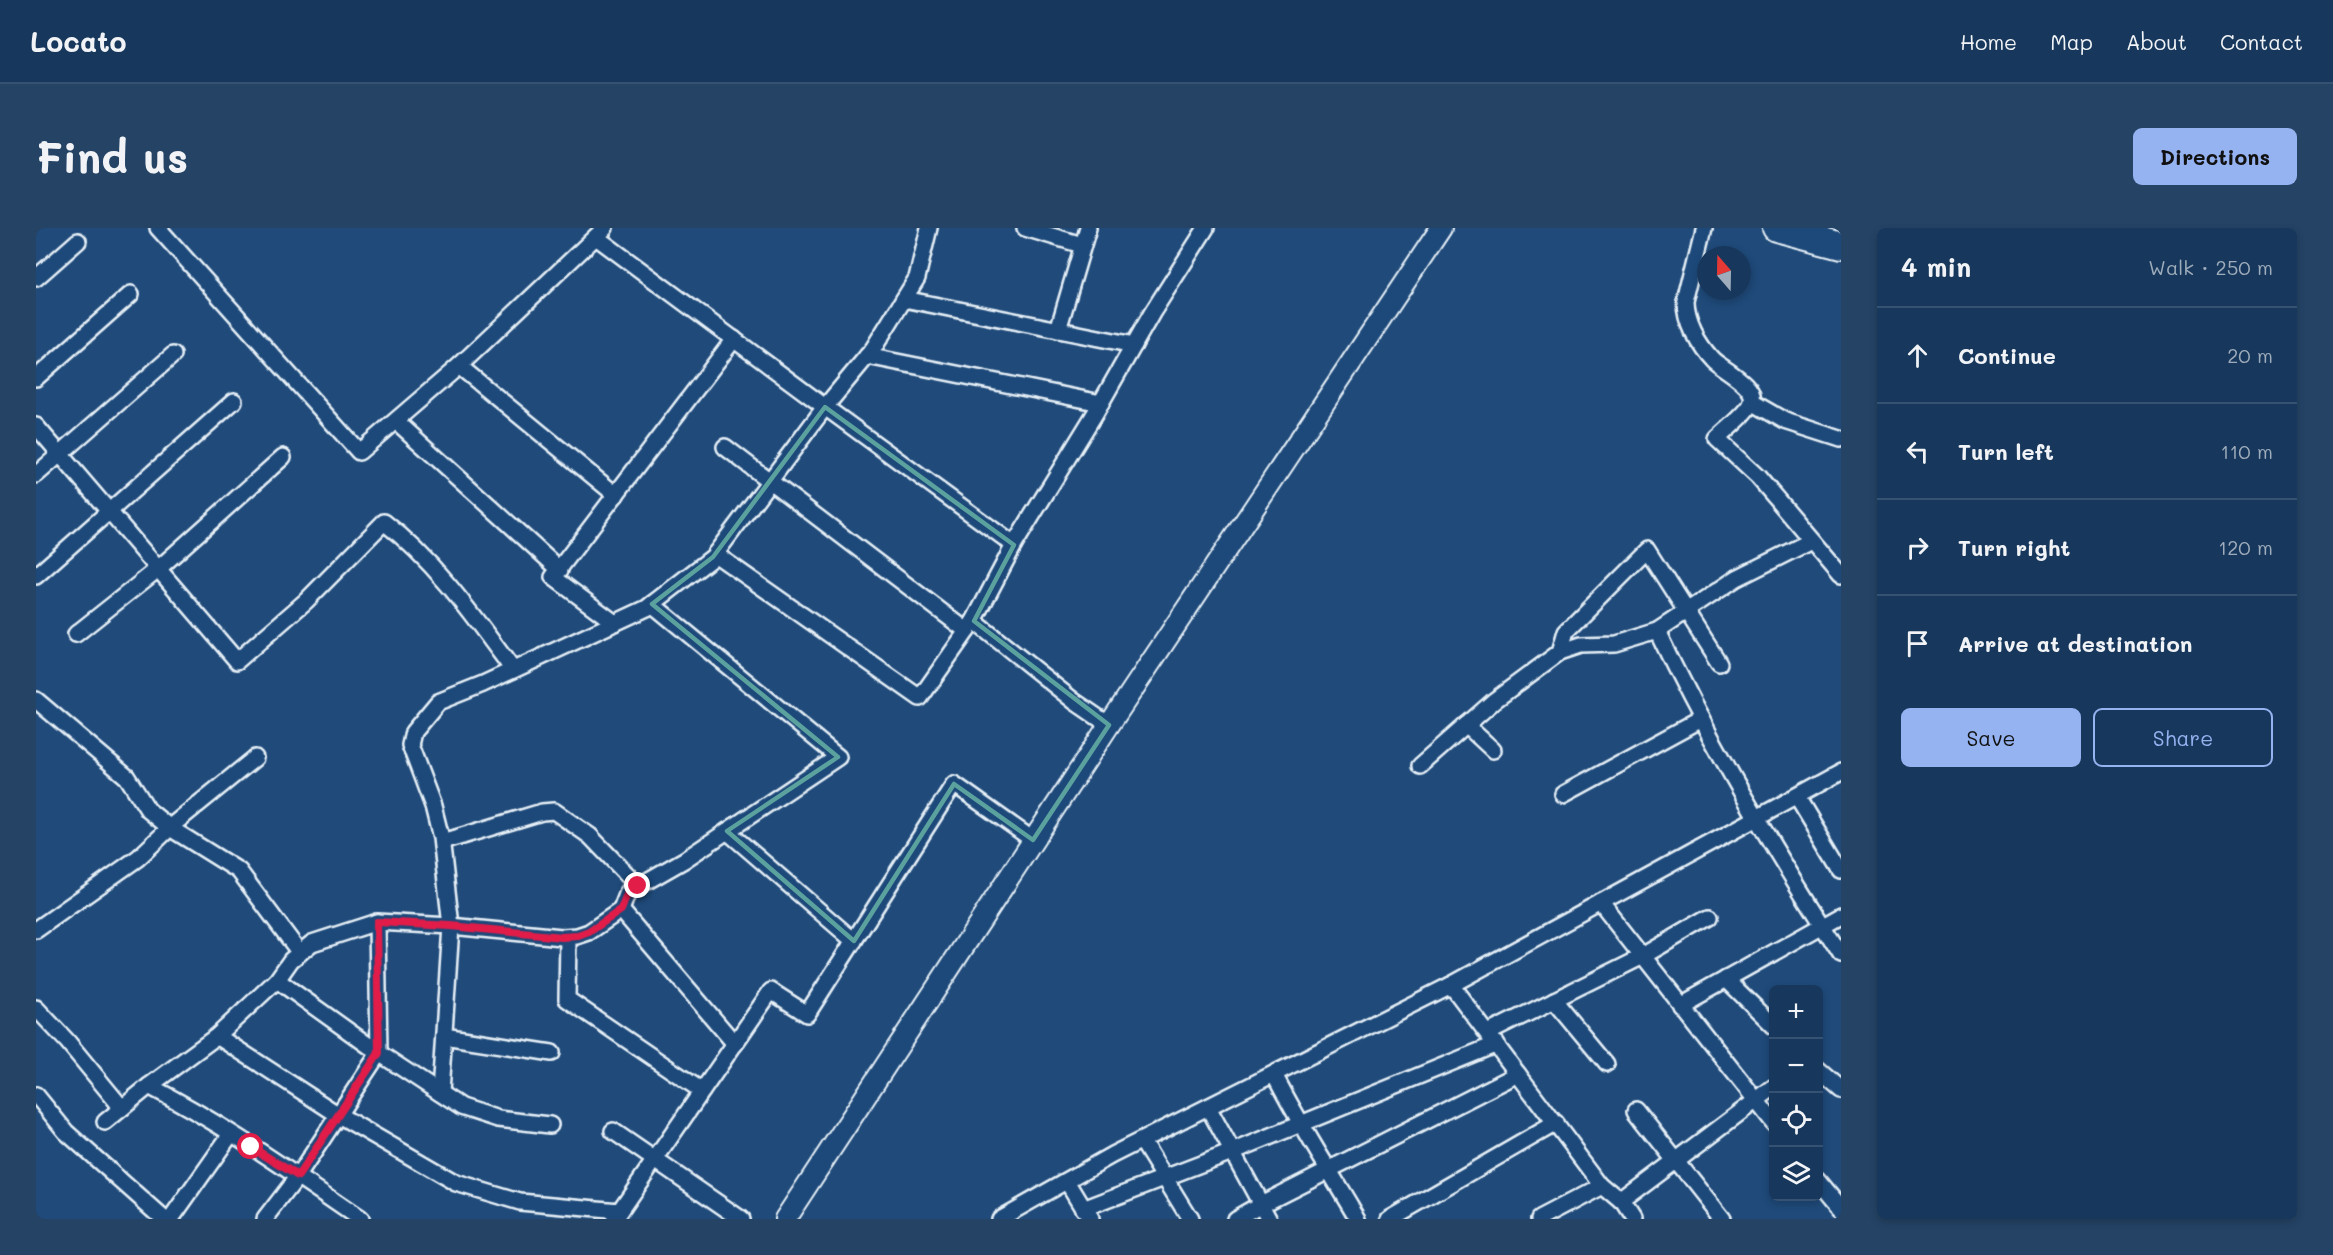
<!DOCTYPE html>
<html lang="en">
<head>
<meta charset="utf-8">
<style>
  :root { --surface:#17385c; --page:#244365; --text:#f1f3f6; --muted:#9eacbb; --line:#365272; --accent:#95b2f1 }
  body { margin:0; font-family:Mali,sans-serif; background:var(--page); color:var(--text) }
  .controls { position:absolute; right:18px; bottom:18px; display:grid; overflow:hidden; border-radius:9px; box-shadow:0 3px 9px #0003 }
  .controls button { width:54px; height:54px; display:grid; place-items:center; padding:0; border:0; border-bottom:2px solid var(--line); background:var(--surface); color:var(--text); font:30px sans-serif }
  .compass { position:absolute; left:1661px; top:18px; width:54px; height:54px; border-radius:50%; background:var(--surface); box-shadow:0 3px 9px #0003; rotate:340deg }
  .stop { position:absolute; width:18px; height:18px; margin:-14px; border:4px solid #e11d48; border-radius:50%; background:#fff }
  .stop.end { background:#e11d48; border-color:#fff; box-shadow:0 2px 6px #0008 }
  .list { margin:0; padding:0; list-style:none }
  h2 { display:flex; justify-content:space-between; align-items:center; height:78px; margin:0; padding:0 24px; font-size:26px }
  h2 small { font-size:20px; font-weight:400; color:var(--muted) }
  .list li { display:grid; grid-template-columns:39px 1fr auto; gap:18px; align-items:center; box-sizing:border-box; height:96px; padding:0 24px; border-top:2px solid var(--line) }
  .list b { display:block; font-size:22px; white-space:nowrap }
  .list em { font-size:20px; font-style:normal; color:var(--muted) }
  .actions { display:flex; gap:12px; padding:18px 24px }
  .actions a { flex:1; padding:14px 0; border:2px solid var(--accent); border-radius:9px; text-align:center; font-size:21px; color:var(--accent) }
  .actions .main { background:var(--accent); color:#111 }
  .icon { flex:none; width:33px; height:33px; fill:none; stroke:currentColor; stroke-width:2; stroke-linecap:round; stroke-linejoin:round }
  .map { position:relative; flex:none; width:1805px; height:991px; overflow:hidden; border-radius:9px }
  header { display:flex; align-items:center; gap:36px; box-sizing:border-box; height:84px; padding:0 30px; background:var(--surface); border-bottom:2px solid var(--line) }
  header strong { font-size:28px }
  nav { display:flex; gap:33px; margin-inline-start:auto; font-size:21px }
  .intro { display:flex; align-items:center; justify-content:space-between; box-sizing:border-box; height:144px; padding:0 36px }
  h1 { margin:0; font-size:42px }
  .button { padding:15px 27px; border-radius:9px; background:var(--accent); color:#111; font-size:21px; font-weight:700 }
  main { display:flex; gap:36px; padding:0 36px }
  aside { flex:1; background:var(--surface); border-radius:9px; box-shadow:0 3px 9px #0003 }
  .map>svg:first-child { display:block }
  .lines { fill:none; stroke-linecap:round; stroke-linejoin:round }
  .minor-casing { stroke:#e8f1f8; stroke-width:20 }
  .tertiary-casing { stroke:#e8f1f8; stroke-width:24 }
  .trunk-casing { stroke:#e8f1f8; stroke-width:30 }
  .minor { stroke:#1f4a7a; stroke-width:15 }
  .tertiary { stroke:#1f4a7a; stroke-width:20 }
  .trunk { stroke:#1f4a7a; stroke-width:26 }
  .route { stroke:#e11d48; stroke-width:8 }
  .marked { fill:none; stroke:#5ba19e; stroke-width:4.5; stroke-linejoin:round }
</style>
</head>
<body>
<header>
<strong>Locato</strong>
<nav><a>Home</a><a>Map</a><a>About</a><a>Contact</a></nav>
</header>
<div class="intro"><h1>Find us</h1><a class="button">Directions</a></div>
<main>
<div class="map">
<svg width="1805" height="991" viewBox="0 0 1805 991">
  <rect width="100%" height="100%" fill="#1f4a7a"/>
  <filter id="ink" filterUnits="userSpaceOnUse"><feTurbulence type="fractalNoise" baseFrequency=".0167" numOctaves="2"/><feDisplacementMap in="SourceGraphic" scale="12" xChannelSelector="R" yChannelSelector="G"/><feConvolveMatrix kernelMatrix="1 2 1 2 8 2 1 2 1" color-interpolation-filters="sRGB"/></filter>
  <g filter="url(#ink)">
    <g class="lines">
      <defs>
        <g id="minor">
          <polyline points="122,0 323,224 423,138 569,0"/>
          <polyline points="893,0 881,50 837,121 789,179 978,317"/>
          <polyline points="989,0 1046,17"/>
          <path d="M1668 0 1650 74C1650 95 1662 116 1676 131 1686 141 1721 157 1716 174 1713 184 1690 202 1681 211L1722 249 1805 347"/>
          <polyline points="0,50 42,13"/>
          <polyline points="868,71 1098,117"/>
          <polyline points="1022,102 1052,0"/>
          <polyline points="831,128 1065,175"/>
          <polyline points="423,138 580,267"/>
          <polyline points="0,150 95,66"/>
          <polyline points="1716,174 1749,193 1805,211"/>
          <polyline points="360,193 524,342"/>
          <path d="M0 198 201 433 270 373 348 294C400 334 438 389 477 442"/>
          <polyline points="689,219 931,403"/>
          <polyline points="0,247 137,127"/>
          <polyline points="679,326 884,470 938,393 978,317 1058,187 1116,85 1170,0"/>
          <polyline points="0,348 198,173"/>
          <polyline points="938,393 1038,473 1073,497"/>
          <polyline points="579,395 517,349 698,111"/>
          <path d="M1621 403C1674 516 1738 622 1805 727"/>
          <polyline points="40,406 122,341 247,229"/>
          <polyline points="1524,424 1530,403 1611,322 1683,435"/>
          <polyline points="0,472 91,549 112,582 134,600 203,643 264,725"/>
          <polyline points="1430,497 1457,522"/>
          <polyline points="1384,538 1459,472 1524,424 1545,417 1578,416 1621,403 1701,350 1775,313"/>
          <polyline points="1527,566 1665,491"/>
          <polyline points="1761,569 1805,642"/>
          <polyline points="691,603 818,713"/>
          <polyline points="406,614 506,584 518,583 554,608 602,658"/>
          <polyline points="1565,675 1738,895"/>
          <polyline points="585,682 699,816"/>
          <polyline points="0,702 102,630 139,595 219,530"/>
          <polyline points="532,709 531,771 666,863"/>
          <polyline points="1690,751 1738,798"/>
          <polyline points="241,752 343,825 425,879 462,891 514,897"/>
          <polyline points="1415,757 1566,958 1585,974 1596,991"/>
          <polyline points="1518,772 1571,836"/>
          <polyline points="1644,777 1805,687"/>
          <polyline points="0,780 31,813 86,880"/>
          <polyline points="1452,805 1607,728 1674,689"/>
          <polyline points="181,808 301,886 420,955 484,974 583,983"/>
          <polyline points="408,808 516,825"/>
          <polyline points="1782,842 1805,862"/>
          <path d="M1238 846C1263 896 1294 943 1322 991"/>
          <path d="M113 858C187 896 255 944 324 991"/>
          <polyline points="404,865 415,698 405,610 397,578 374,517 377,504 402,474 447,456 611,380 677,329 789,179 560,9"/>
          <polyline points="0,867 30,904 128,991"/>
          <polyline points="1172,879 1233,991"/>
          <polyline points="1600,882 1686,991"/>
          <polyline points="69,894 113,858 181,808 241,752 255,732 276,715 341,694 415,698 526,709 541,708 553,704 585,682 592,664 648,632 802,529 616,376"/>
          <polyline points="577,903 705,991"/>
          <polyline points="1106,913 1154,991"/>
          <polyline points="1782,952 1805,980"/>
          <polyline points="1031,953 1054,991"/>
          <polyline points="1585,974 1738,859"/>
          <polyline points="1047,981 1196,924 1461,816"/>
          <polyline points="135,991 195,906"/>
          <polyline points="229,991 262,948 343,825 341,694"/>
          <polyline points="578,991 735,763 771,786 918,556 997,612"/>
          <polyline points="963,991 1076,927 1415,757 1805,544"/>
          <polyline points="1199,991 1225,976 1482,846"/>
          <polyline points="1354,991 1520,895"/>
          <polyline points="1503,991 1566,958"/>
        </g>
        <polyline id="tertiary" points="749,991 1073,497 1405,0"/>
        <polyline id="trunk" points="1740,0 1805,17"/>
      </defs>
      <use href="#minor" class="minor-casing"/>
      <use href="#tertiary" class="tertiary-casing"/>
      <use href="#trunk" class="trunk-casing"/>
      <use href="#minor" class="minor"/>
      <use href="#tertiary" class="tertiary"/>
      <use href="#trunk" class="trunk"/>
    </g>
  </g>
  <g class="lines" filter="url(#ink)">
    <polyline class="route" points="215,919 262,948 343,825 341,694 415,698 526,709 542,708 553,704 585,682 592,664 602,658"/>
  </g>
  <path class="marked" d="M789 179 978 317 938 393 1073 497 997 612 918 556 818 713 691 603 802 529 616 376 677 329Z"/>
</svg>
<div class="controls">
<button>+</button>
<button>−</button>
<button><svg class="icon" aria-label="locate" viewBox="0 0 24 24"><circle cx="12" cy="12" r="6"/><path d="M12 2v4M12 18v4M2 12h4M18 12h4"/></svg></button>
<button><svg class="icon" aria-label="layers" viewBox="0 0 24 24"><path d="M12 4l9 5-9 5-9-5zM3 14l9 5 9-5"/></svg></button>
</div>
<svg class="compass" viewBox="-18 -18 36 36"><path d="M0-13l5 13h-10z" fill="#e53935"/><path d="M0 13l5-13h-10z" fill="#9eacbb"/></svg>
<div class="stop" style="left:215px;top:919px"></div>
<div class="stop end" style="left:602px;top:658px"></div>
</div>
<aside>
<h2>4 min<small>Walk · 250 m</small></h2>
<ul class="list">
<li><svg class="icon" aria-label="ahead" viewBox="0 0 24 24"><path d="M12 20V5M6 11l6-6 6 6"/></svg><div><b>Continue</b></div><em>20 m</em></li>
<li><svg class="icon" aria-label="left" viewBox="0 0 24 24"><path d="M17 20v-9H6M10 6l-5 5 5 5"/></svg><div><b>Turn left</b></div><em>110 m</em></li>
<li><svg class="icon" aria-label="right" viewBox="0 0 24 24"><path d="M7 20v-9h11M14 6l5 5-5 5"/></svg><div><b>Turn right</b></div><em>120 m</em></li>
<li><svg class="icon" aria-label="arrive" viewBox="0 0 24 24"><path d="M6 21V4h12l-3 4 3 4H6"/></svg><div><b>Arrive at destination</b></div></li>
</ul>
<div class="actions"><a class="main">Save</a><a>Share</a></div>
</aside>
</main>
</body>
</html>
